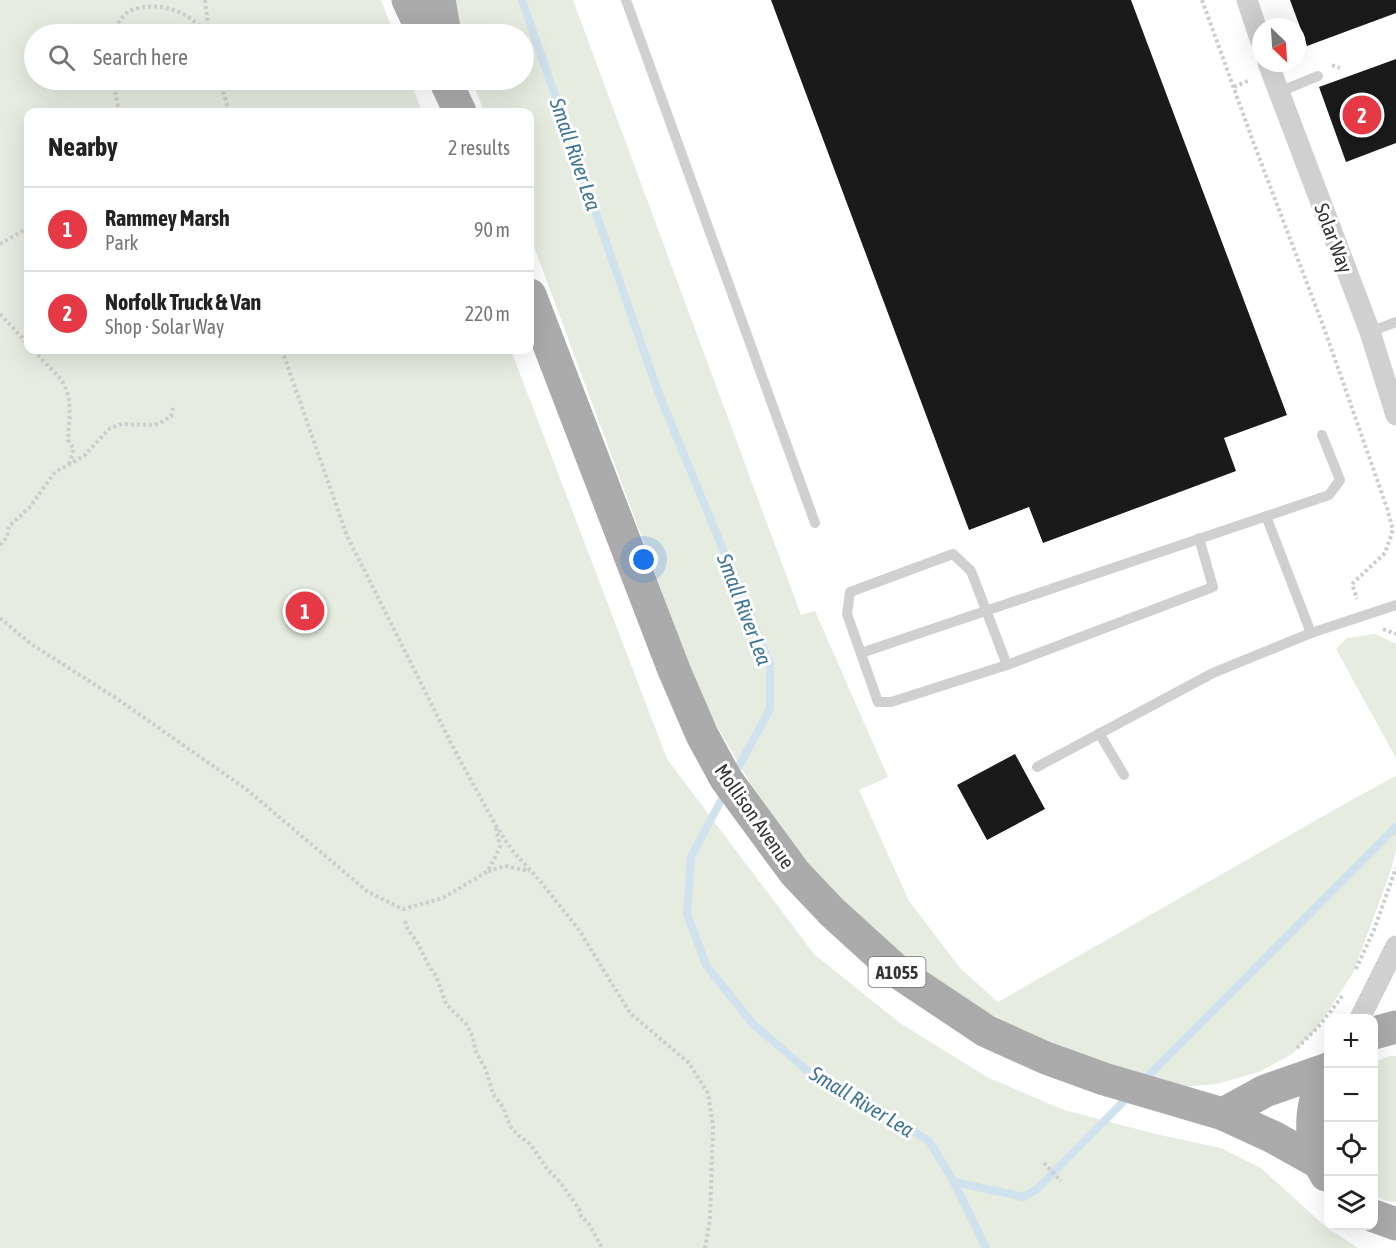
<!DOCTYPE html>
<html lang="en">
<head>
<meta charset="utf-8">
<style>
  :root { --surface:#fff; --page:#f6f6f6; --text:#222; --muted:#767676; --line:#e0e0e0; --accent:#e63946 }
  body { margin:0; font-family:"Asap Condensed",sans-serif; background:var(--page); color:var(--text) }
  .controls { position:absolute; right:18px; bottom:18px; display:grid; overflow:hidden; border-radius:12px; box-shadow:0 6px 24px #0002 }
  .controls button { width:54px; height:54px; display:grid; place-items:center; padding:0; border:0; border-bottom:2px solid var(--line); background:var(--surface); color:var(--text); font:30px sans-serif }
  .compass { position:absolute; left:1252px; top:18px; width:54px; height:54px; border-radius:50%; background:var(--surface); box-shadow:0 6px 24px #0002; rotate:155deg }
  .you { position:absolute; left:644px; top:560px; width:21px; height:21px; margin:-15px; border:4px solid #fff; border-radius:50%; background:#1a73e8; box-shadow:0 0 0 9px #1a73e833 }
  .badge { display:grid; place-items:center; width:39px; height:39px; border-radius:50%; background:var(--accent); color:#fff; font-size:20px; font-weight:700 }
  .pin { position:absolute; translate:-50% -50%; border:3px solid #fff; box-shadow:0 2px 6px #0006 }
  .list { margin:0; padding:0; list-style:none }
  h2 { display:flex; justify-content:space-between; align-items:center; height:78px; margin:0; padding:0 24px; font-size:26px }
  h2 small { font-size:20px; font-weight:400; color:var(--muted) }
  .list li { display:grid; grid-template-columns:39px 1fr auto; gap:18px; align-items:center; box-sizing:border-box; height:84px; padding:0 24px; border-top:2px solid var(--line) }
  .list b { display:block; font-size:22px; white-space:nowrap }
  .list p { margin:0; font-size:20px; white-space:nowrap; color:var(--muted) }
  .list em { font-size:20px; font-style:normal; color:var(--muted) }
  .icon { flex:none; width:33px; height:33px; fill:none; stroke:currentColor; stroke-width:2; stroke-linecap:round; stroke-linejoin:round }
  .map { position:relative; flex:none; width:1396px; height:1248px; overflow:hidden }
  .search { position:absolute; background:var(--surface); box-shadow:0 6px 24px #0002; left:24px; top:24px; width:510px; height:66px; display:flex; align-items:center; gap:15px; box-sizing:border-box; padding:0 21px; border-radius:33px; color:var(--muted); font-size:22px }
  .panel { position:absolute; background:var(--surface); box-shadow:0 6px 24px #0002; left:24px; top:108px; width:510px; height:246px; border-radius:12px }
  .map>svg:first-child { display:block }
  .green { fill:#e6ecdf }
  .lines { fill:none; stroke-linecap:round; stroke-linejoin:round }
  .stream { stroke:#cfe2ee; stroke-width:8 }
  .building { fill:#1a1a1a }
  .path { stroke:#cdcdcd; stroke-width:4; stroke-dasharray:3 3; stroke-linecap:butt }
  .lane { stroke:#d0d0d0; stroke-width:10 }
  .street { stroke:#d0d0d0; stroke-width:21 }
  .primary { stroke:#ababab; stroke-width:33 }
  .labels { text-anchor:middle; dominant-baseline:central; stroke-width:6; stroke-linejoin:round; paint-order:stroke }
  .shield { fill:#fff; stroke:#707070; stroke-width:1.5 }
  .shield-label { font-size:18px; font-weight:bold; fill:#333 }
  .street-label { font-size:20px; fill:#333; stroke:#fff }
  .water-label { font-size:21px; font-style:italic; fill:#3f7597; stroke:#fff }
</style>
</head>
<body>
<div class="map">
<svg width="1396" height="1248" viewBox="0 0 1396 1248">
  <rect width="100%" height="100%" fill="#fff"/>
  <g class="green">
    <polygon points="0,0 381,0 394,34 34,34 34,80 410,80 422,112 28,112 28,350 511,350 667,759 814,954 900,1023 987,1077 1064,1110 1160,1135 1221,1148 1261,1168 1326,1227 1358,1248 0,1248"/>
    <polygon points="444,0 573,0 801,615 815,611 888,777 859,790 909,901 960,968 998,1002 1355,798 1396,776 1396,851 1390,873 1353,973 1316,1029 1292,1054 1259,1072 1217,1084 1183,1087 1091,1060 965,1003 876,936 807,866 754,790 711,716 684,651 530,236 530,112 484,112 472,80 524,80 524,34 455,34"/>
    <polygon points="1375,634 1396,644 1396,758 1336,649 1347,638"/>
    <polygon points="1390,1056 1396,1056 1396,1202 1387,1201 1374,1196 1374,1062"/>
  </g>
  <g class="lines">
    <g class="stream">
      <polyline points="522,0 657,389 770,664 770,709 734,775"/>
      <polyline points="726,791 691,857 687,914 706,965 753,1024 816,1078 872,1104 929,1141 954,1182 986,1248"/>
      <polyline points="1143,1081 1396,827"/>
      <polyline points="954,1182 1024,1197 1037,1189 1129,1096"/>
    </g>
  </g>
  <g class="building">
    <polygon points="771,0 1131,0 1287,415 1224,438 1236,471 1043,543 1029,507 969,530"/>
    <polygon points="1290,0 1396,0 1396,13 1307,46"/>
    <polygon points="1396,59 1396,143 1346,162 1319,87"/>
    <polygon points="1015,754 1045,809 987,840 957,785"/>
  </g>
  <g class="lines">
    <g class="path">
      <polyline points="205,0 209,34"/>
      <polyline points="1202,0 1254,144 1324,328 1387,508 1393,530 1385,553 1352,584 1357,599"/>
      <path d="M113 34C116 25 121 17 129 11 157 0 189 10 206 34"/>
      <polyline points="1332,65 1340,68"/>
      <polyline points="113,80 119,112"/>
      <polyline points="220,80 229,112"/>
      <polyline points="1234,87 1250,80"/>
      <polyline points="0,244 28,228"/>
      <polyline points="0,314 28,344"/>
      <path d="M34 350C41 360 51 368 59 377 74 396 69 418 68 440L74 449 69 464"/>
      <polyline points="282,350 347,536 455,751 495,824 511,849 540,881 579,930 630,1013 689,1063 708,1093 713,1126 710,1219 705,1248"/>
      <polyline points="0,545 7,537 9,526 29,508 55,472 84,456 110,428 122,424 153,425 160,423 171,416 173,408"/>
      <polyline points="0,618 31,644 116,698 246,789 368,892 403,909 443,898 488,871 500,847 496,828"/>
      <polyline points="1383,629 1396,634"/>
      <polyline points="488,871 505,866 530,871"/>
      <polyline points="405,921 408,930 417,942 428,964 436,976 446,1004 466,1024 473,1037 475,1050 486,1070 493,1094 503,1107 510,1126 519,1136 530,1144 548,1170 560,1182 579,1209 581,1216 589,1224 602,1248"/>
      <polyline points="1356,969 1374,930 1396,868"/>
      <polyline points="1297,1048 1321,1024 1343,995"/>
      <polyline points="1044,1163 1061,1181"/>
    </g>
    <g class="lane">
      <polyline points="626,0 815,523"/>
      <polyline points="1279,92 1318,76"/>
      <polyline points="1370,332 1396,322"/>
      <polyline points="1266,516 1311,633"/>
      <polyline points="861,653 1329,495 1340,480 1322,435"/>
      <polyline points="1007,665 971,571 953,554 850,592 847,614 878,702 891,702 1007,665 1213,587 1199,538"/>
      <polyline points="1099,733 1124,775"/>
      <polyline points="1037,767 1213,673 1311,633 1396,605"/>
    </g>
    <g class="street">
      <polyline points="1247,0 1261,42"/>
      <polyline points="1268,63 1370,332 1396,415"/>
      <polyline points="1360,1018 1396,946"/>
    </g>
    <g class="primary">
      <polyline points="408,0 424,34"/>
      <polyline points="439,0 445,34"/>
      <polyline points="445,80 460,112"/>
      <polyline points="530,295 674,670 702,735 726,779 795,873 832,912 899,973 986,1031 1046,1058 1104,1079 1223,1114 1273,1137 1318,1162"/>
      <polyline points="1374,1033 1396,1027"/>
      <polyline points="1223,1114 1265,1091 1328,1069"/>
      <path d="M1326 1175C1306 1142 1310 1101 1328 1069"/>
      <polyline points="1374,1216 1396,1224"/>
    </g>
  </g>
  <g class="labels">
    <rect class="shield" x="868.5" y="957" width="57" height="30" rx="4.5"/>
    <g class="shield-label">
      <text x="897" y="972">A1055</text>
    </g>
    <g class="street-label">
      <text transform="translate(1334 238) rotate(69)">Solar Way</text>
      <text transform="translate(755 816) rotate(55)">Mollison Avenue</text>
    </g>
    <g class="water-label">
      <text transform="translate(576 154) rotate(71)">Small River Lea</text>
      <text transform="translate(745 609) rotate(69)">Small River Lea</text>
      <text transform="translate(862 1101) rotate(31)">Small River Lea</text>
    </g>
  </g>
</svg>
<div class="controls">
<button>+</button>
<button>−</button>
<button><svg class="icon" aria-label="locate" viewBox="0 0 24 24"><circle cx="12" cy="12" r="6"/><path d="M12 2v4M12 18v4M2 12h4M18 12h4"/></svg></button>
<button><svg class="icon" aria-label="layers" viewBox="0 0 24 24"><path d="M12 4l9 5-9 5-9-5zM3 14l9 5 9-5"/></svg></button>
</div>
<svg class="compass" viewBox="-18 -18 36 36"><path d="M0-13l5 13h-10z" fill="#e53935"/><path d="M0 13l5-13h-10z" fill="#767676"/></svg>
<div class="you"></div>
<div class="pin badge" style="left:305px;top:611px">1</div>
<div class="pin badge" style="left:1362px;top:115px">2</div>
<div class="search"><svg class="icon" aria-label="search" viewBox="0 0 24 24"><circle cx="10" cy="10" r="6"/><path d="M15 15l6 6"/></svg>Search here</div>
<section class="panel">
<h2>Nearby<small>2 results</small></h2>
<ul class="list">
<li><span class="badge">1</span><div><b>Rammey Marsh</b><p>Park</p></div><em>90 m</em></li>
<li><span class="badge">2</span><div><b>Norfolk Truck &amp; Van</b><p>Shop · Solar Way</p></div><em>220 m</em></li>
</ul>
</section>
</div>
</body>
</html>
